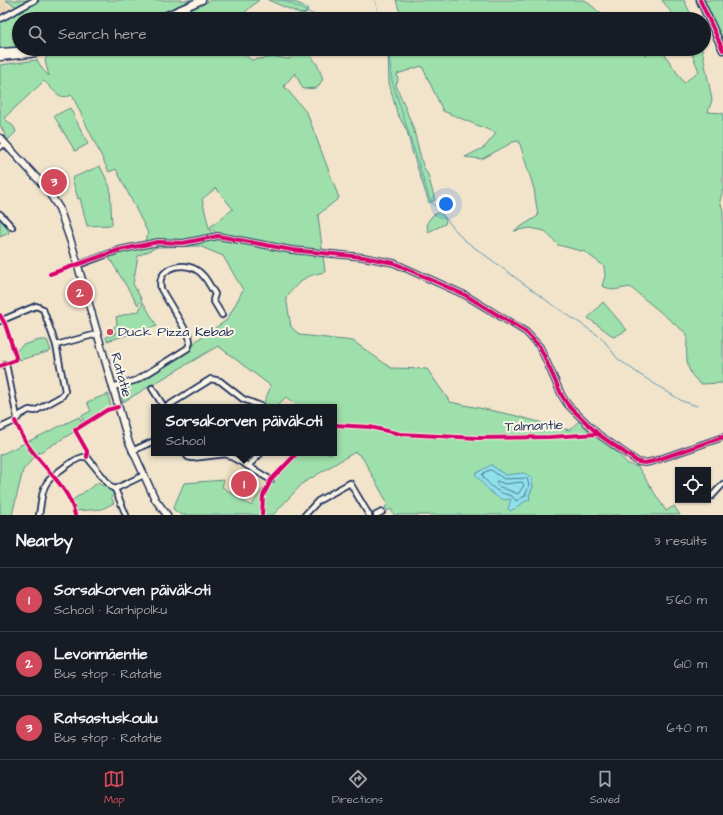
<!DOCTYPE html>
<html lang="en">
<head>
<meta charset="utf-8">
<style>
  :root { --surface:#171b24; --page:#242831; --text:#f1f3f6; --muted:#9ea1a6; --line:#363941; --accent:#d1495b }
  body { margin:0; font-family:"Architects Daughter",sans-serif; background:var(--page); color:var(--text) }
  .controls { position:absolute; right:12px; bottom:12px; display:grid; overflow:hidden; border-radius:0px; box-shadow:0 1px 3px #0004 }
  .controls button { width:36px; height:36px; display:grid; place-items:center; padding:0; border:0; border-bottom:1px solid var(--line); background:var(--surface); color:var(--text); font:20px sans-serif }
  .you { position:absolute; left:446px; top:204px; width:14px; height:14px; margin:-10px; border:3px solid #fff; border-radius:50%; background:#1a73e8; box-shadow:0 0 0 6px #1a73e833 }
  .badge { display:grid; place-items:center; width:26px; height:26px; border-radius:50%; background:var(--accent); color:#fff; font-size:13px; font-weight:700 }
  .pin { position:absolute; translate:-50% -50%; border:2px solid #fff; box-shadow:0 1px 4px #0006 }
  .popup { position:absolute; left:151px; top:404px; width:186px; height:52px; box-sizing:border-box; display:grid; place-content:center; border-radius:0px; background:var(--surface); filter:drop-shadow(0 1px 3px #0005); font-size:13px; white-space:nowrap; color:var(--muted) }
  .popup b { font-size:15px; color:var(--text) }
  .popup::after { content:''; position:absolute; left:50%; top:100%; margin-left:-8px; border:8px solid transparent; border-top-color:var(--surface) }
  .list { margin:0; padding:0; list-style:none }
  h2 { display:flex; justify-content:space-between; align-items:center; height:52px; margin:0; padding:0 16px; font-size:17px }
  h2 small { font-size:13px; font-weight:400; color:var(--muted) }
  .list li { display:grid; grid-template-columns:26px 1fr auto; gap:12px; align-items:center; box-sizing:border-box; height:64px; padding:0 16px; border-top:1px solid var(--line) }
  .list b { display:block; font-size:15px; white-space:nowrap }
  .list p { margin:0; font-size:13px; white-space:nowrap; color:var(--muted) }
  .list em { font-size:13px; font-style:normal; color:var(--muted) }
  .icon { flex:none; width:22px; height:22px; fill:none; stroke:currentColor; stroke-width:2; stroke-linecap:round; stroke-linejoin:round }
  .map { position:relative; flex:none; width:723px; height:515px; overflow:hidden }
  .search { position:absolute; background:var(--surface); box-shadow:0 1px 3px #0004; left:12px; right:12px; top:12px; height:44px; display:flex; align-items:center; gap:10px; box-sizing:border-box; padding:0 14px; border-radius:22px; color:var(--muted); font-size:15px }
  .sheet { height:244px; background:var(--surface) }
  nav { display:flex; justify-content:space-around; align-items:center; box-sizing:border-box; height:56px; border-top:1px solid var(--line); background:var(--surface); font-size:11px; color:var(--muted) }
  nav a { display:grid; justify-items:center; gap:2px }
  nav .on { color:var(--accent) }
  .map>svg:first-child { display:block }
  .built { fill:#e9d8b8 }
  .green { fill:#9ee0ab; stroke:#5c8884; fill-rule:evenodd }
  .water { fill:#90e0ea; stroke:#6199b2 }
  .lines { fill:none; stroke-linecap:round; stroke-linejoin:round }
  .shore { stroke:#4a7696; stroke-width:1 }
  .stream { stroke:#6199b2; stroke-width:1 }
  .street-casing { stroke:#1b2f5e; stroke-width:8 }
  .secondary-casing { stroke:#1b2f5e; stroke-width:9 }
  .street { stroke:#fcf5e5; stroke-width:4.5 }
  .secondary { stroke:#fcf5e5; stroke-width:6 }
  .cycleway-casing { stroke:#fcf5e5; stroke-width:6 }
  .cycleway { stroke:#d6006c; stroke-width:4 }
  .poi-dot { fill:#d1495b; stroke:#fcf5e5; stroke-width:1.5 }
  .labels { text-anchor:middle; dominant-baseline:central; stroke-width:4; stroke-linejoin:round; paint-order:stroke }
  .poi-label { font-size:14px; fill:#1b2f5e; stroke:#fcf5e5; text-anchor:start }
  .street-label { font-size:14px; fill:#1b2f5e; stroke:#fcf5e5 }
</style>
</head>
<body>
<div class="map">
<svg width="723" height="515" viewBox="0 0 723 515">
  <rect width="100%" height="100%" fill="#f1e4cb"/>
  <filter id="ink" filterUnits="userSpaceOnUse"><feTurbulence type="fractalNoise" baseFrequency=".025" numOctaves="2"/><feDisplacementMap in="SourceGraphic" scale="8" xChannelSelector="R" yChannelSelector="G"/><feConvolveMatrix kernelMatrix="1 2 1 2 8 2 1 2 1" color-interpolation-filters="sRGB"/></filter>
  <g filter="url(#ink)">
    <g class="built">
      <polygon points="0,0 4,0 12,10 0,16"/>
      <polygon points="235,461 268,481 251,506 221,487 229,464"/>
    </g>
    <g class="green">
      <polygon points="5,0 191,0 148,19 19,19 19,48 0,50 0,16 17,7"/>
      <polygon points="211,0 259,0 237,19 172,19"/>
      <path d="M268 0C283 0 297 0 308 9L306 13 301 14Z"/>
      <polygon points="396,0 585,0 607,19 402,19"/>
      <polygon points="662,0 684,0 693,19 676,19"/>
      <polygon points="703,0 723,0 723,42"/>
      <path d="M72 49H239L251 60 276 57 289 59 297 49H306L317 64 323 79 317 88 303 89 295 73 284 86 307 113 339 198 318 215 325 272C303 276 300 281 286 297L291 327 300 335 353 341 391 368 427 369 450 402 513 415 569 430 579 421 612 447 628 464 638 467 666 511 674 506 680 515H394L391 509 387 511 385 507 388 504 362 457 355 452 303 483 273 515H181L173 509 184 483 224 480 222 487 251 506 271 478 295 453H334V407H299L286 397 276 407H262L271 386 218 346 123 402 119 387 137 382 185 353 191 349 197 340 227 320 243 290 223 256 199 246 157 247 138 256 133 284 142 300 138 305 108 256 119 251 158 243 183 244 218 235 210 227 233 209 216 188 202 199 209 228 215 236 183 242 144 243 148 233 116 169 109 172 72 95C59 101 54 90 44 81L4 118 14 127 16 132 8 140 0 125V65L37 60 43 70 49 76 45 61 47 55ZM491 465 505 475 533 487 529 495 530 499 521 503 516 508Z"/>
      <path d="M388 49H639L646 56 653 49H661L684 83 699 71 690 49H702L712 100 708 112 723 113V189L720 201 723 211V383L701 384C683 371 687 355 687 334L630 287 613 290 602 286 605 276 604 266 585 252 558 245 545 231 530 228 514 231 538 216 534 189 519 141 513 142 482 159 465 157 485 147 496 133 443 111 422 66 397 74 398 80 396 85 413 127 423 166 428 175 435 200 429 203 412 151 407 131 397 113 389 83Z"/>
      <polygon points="70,108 88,144 75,151 54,116"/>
      <polygon points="100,166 110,187 112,225 87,226 80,198 78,199 72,178"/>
      <polygon points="439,212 446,220 445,224 428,232 427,223 432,216"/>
      <polygon points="0,216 5,221 9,233 0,237"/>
      <polygon points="143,302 157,326 107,341 106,337 115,334 113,328 117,324 116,317 139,311"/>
      <polygon points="603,302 627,330 614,337 588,318"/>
      <polygon points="40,340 47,340 51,351 20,360 16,351 23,345"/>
      <polygon points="108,394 111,408 87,421 83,420 81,416 91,411 87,402"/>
      <polygon points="79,417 82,422 73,429 74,432 37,454 23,470 12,515 0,515 0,455"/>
      <polygon points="99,482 102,486 105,484 113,490 115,495 111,497 114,503 102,509 76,511 71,501"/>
    </g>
    <path class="water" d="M491 465 505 475 524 473 532 478 533 487 529 495 530 499C522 502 518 508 510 511L508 509 511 499C497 504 483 483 475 474Z"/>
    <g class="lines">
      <g class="shore">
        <path d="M491 470 504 479 527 478 529 486 525 496 516 501 512 496C498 493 490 487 482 475L485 472Z"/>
        <polygon points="497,481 505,484 522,482 524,485 518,494 498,486 496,483"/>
      </g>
      <g class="stream">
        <polyline points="283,0 323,19"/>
        <polyline points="375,0 380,19"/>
        <polyline points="386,49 389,55 392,81 430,200 463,239 550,303 602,338 617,358 639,374 682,401 697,406"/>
      </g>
      <defs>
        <g id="street">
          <polyline points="0,19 35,0"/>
          <polyline points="0,147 4,144"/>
          <polyline points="0,214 12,227"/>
          <polyline points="78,265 119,250 158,242 183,243 218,236 292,250 363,257 394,263 465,295 526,332 540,347 562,396 568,405 598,434 638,462 645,463 654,461 723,437"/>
          <polyline points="0,321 36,306 43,309 56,345 65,391 62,396 35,411 29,410 20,415 15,421 0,428"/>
          <polyline points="56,345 97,334"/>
          <polyline points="6,364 17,417"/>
          <path d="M112 387 137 380 188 348 190 342 189 336 161 289C156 269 180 261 195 269 205 274 209 285 215 294L213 300 222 315"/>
          <polyline points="152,388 164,407"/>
          <polyline points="166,407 211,379 220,381 243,399 263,407"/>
          <polyline points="132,451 154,441"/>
          <polyline points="185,453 188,457 192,458 226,454 248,466 261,453"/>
          <polyline points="248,466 271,480"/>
          <polyline points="115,489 144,475"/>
          <polyline points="115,489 126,515"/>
          <polyline points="712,496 723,484"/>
          <path d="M39 515C41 506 41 492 46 484 51 476 78 455 87 457L111 487 115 489"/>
          <polyline points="305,515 318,501 350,483 369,515"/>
          <polyline points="376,515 382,512"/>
        </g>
        <g id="secondary">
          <polyline points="700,0 723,50"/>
          <polyline points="158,19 202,0"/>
          <polyline points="0,52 31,50"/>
          <polyline points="0,57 30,54 54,49"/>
          <polyline points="0,138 46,188 59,208 72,245 128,440 155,499 167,515"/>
        </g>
      </defs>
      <use href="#street" class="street-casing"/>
      <use href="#secondary" class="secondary-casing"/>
      <use href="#street" class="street"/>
      <use href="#secondary" class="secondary"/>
      <defs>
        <g id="cycleway">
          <polyline points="700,0 723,50"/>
          <polyline points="50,274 119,250 158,242 183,243 218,236 292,250 363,257 394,263 465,295 526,332 540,347 562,396 568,405 598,434 638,462 645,463 654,461 723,437"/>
          <polyline points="0,315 5,324 16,357 15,360 0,366"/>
          <path d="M15 421C20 431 25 442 32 451 47 471 70 489 75 515"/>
          <polyline points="334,425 370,427 400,434 478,438 550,437 598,434"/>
          <polyline points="87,457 87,451 75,430 107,410 118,407"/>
          <polyline points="262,515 263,496 271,480 297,453"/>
        </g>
      </defs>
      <use href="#cycleway" class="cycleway-casing"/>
      <use href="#cycleway" class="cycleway"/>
    </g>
  </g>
  <circle class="poi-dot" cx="110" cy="332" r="4"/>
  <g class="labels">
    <g class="poi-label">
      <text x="118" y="332">Duck Pizza Kebab</text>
    </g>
    <g class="street-label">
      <text transform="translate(121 375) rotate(74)">Ratatie</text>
      <text transform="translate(534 426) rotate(-2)">Talmantie</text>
    </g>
  </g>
</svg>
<div class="controls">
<button><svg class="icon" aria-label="locate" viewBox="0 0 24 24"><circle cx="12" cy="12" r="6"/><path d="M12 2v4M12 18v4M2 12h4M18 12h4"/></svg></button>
</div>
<div class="you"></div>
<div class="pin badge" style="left:244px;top:484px">1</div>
<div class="popup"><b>Sorsakorven päiväkoti</b>School</div>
<div class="pin badge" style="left:80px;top:293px">2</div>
<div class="pin badge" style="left:54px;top:182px">3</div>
<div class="search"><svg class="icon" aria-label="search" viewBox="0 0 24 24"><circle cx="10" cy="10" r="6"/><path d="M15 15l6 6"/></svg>Search here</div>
</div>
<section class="sheet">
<h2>Nearby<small>3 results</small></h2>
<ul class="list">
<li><span class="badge">1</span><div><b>Sorsakorven päiväkoti</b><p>School · Karhipolku</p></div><em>560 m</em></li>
<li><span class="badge">2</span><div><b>Levonmäentie</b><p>Bus stop · Ratatie</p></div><em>610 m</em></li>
<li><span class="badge">3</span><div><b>Ratsastuskoulu</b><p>Bus stop · Ratatie</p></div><em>640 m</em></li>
</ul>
</section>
<nav>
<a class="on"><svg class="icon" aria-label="map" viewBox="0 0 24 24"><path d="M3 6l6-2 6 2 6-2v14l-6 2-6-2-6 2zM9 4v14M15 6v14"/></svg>Map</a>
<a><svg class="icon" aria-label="directions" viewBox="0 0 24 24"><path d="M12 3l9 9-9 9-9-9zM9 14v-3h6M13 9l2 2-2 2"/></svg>Directions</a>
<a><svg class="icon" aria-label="saved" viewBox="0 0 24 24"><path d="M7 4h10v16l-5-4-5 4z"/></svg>Saved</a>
</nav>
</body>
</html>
